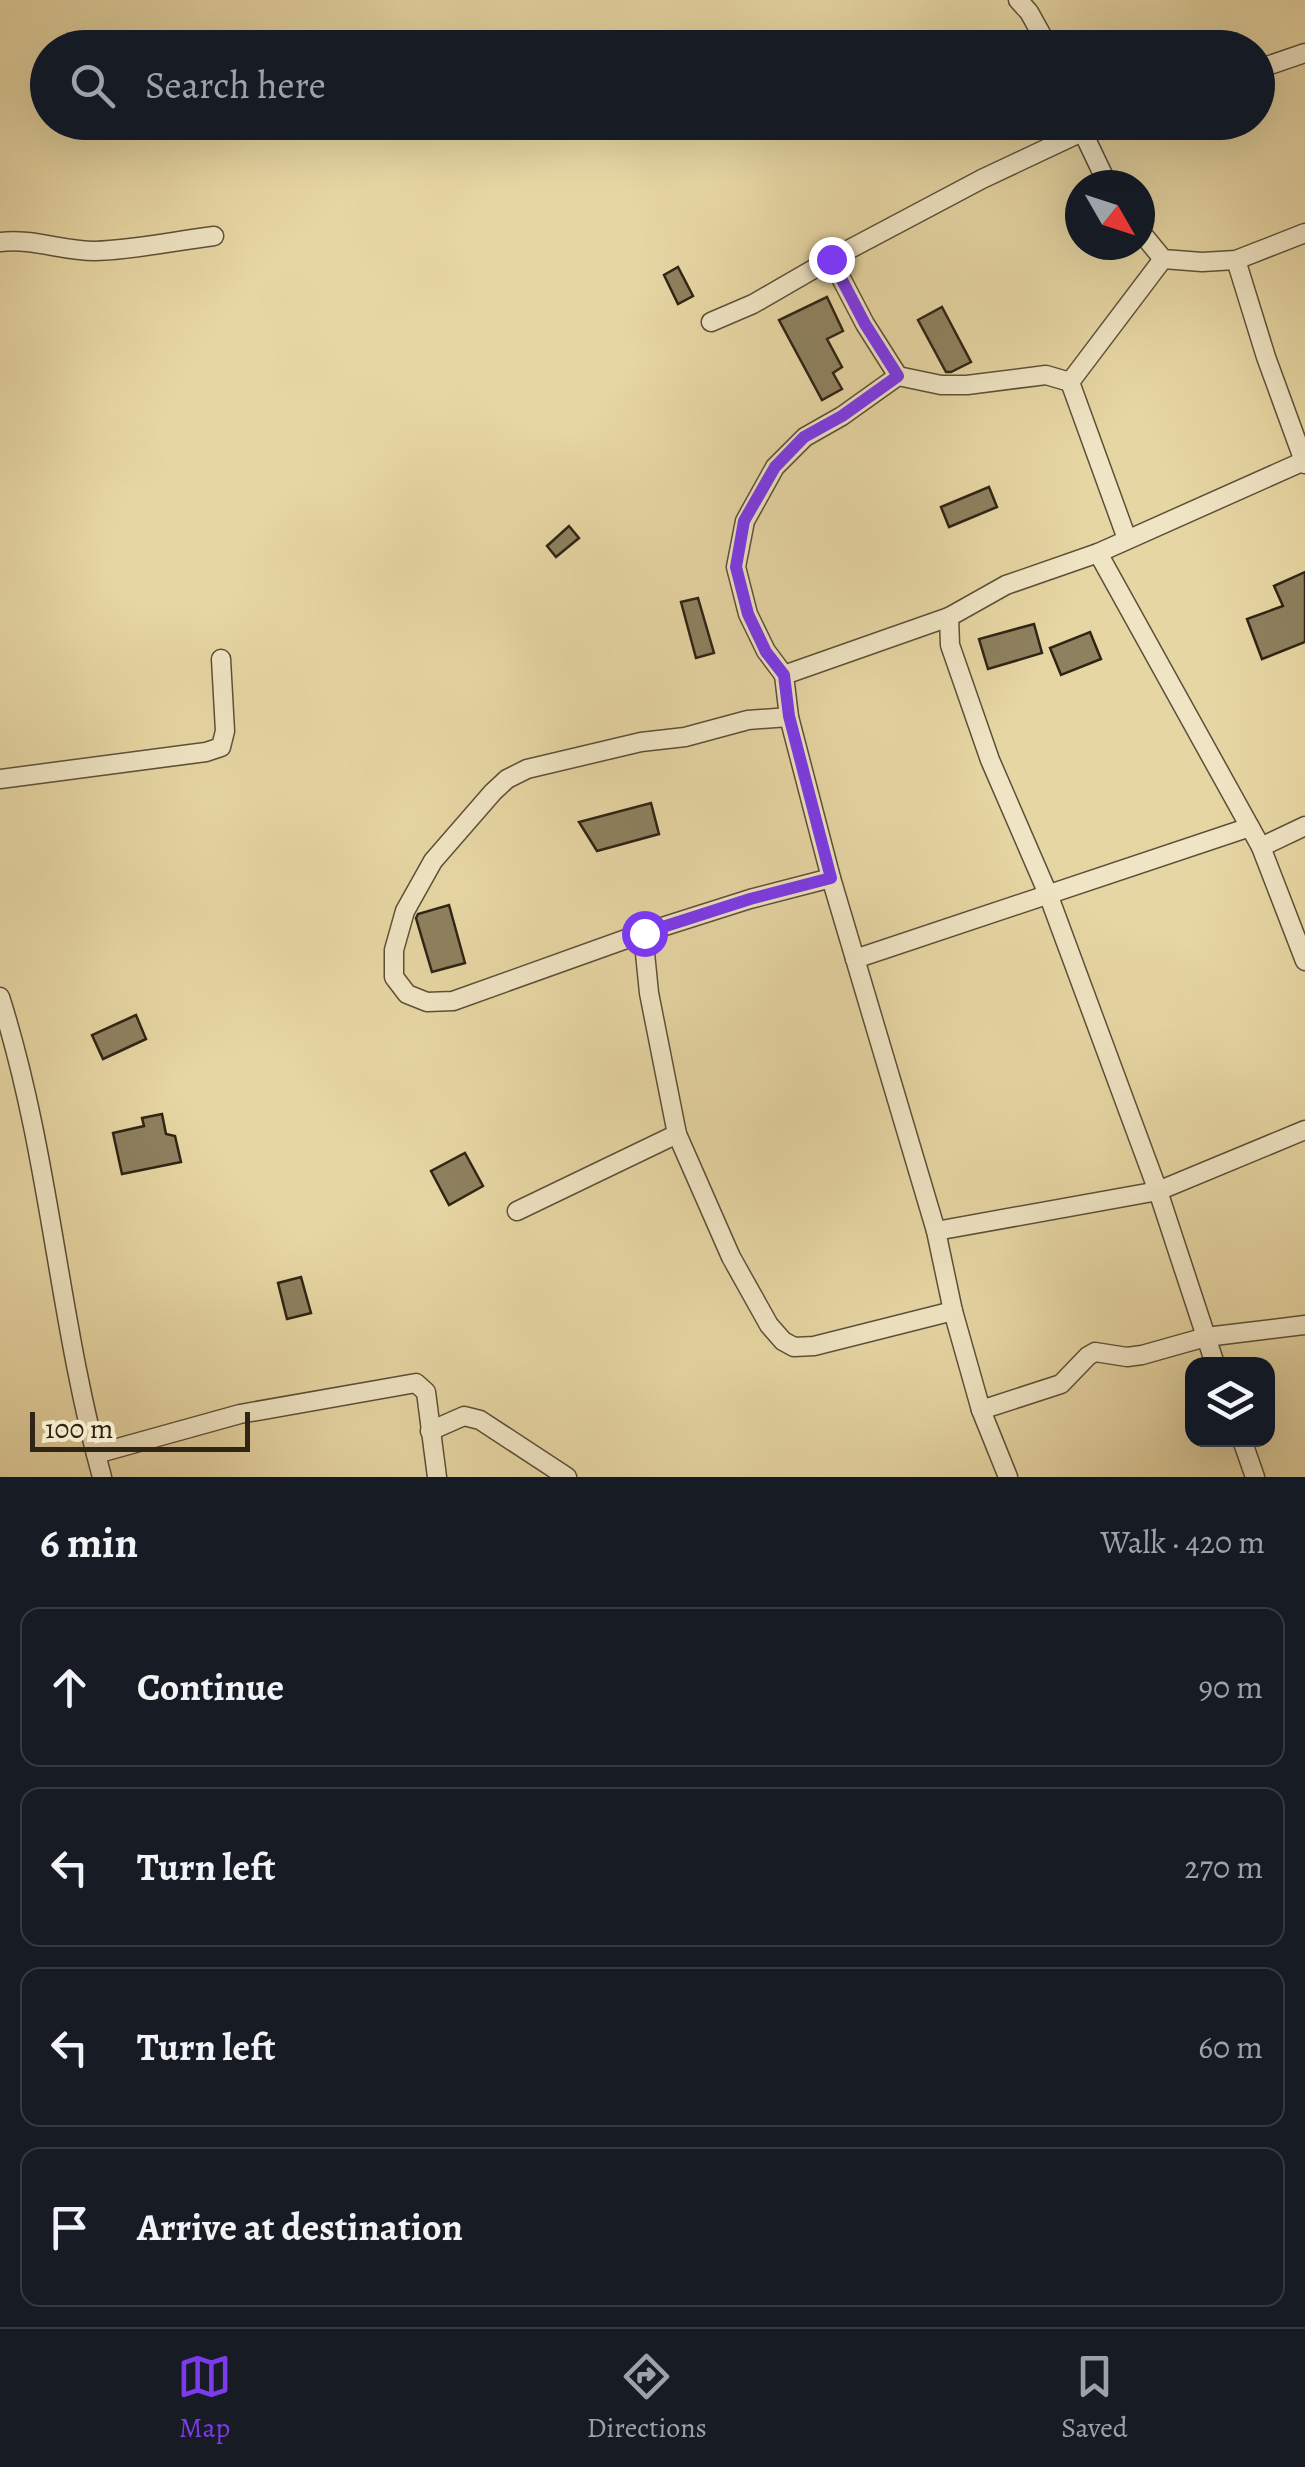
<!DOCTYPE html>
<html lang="en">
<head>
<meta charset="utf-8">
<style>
  :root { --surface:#171b24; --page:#242831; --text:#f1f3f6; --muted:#9ea1a6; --line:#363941; --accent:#7c3aed }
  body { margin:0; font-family:Alegreya,serif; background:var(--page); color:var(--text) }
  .controls { position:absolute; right:30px; bottom:30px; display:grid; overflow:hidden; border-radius:20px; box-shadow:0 10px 40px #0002 }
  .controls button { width:90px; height:90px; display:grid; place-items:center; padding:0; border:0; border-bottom:2px solid var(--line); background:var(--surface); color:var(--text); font:50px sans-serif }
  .compass { position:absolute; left:1065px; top:170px; width:90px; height:90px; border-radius:50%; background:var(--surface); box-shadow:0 10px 40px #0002; rotate:129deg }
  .scale { position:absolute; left:30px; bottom:25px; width:220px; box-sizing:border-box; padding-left:10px; border:5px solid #2f2415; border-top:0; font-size:28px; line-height:35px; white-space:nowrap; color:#2f2415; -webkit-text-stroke:8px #efe4c3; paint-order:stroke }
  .stop { position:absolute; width:30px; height:30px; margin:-22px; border:8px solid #7c3aed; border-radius:50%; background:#fff }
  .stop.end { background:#7c3aed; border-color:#fff; box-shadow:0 2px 10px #0008 }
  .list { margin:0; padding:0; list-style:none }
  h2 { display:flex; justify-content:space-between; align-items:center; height:130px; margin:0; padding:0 40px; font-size:42px }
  h2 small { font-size:32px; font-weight:400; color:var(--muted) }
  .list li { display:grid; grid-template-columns:65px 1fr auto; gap:30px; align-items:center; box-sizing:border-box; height:160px; margin:0 20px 20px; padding:0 20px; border:2px solid var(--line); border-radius:20px }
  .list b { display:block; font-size:38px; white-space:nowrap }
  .list em { font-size:32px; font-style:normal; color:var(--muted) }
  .icon { flex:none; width:55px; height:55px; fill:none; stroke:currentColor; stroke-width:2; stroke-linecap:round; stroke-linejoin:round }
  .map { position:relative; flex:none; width:1305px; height:1477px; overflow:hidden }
  .search { position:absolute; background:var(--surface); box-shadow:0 10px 40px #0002; left:30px; right:30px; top:30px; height:110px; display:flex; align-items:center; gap:25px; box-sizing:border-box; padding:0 35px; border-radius:55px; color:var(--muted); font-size:38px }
  .sheet { height:850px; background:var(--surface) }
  nav { display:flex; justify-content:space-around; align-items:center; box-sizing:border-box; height:140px; border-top:2px solid var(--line); background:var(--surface); font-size:28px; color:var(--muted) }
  nav a { display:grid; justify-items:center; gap:5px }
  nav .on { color:var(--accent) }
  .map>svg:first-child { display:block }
  .building { fill:#8e815f; stroke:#2f2415; stroke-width:2.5 }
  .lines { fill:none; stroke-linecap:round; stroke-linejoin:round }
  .minor-casing { stroke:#5d5038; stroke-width:21 }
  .minor { stroke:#efe4c3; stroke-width:18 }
  .route { stroke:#7c3aed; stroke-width:12 }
</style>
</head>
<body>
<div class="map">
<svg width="1305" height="1477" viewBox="0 0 1305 1477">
  <rect width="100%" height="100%" fill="#e6d6a3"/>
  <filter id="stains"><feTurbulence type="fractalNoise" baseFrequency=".002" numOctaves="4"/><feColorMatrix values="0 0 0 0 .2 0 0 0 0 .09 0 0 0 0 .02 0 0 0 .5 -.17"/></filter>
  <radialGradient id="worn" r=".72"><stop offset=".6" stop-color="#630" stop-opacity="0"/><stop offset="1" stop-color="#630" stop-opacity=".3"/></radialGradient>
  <g class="building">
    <polygon points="678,267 693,296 678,304 664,275"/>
    <polygon points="827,297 843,331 827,339 842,367 833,373 842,389 822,400 779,320"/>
    <polygon points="942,307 971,362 951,372 946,372 918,320"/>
    <polygon points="989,487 997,507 949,527 941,507"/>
    <polygon points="569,526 579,538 556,557 547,546"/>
    <polygon points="1305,572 1305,642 1262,659 1247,619 1283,606 1274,586"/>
    <polygon points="698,598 714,653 696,658 681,602"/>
    <polygon points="1034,624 1042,653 988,669 979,639"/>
    <polygon points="1090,632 1101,659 1061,675 1050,648"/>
    <polygon points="651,803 659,834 597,851 579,822"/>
    <polygon points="449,905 465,963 432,972 416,918 418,914"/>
    <polygon points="136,1015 146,1039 103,1059 92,1035"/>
    <polygon points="162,1114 166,1134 175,1136 181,1162 122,1174 113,1133 144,1126 142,1118"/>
    <polygon points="465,1153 483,1186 449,1205 431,1171"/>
    <polygon points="301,1277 311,1313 287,1319 278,1283"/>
  </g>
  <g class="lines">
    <defs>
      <g id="minor">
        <polyline points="1018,0 1029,12 1049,48"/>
        <polyline points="1258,69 1305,53"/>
        <polyline points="1078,122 1108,185"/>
        <polyline points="1140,231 1163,259 1202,262 1236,260 1305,233"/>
        <path d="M0 242C33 238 62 251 95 251 134 250 175 241 214 236"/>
        <polyline points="1236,260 1266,357 1305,464"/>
        <polyline points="711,322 753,304 831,259 982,179 1103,122"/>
        <polyline points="898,376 941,385 967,385 1046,375 1070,382"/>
        <polyline points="1127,539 1070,382 1163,259"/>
        <polyline points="1098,553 1261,847 1305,961"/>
        <polyline points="784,675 766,651 748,614 736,567 745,521 775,467 805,437 842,416 898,376 865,324 831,259"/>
        <polyline points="789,717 748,720 685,737 641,742 527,769 507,779 493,792 433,861 405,911 394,950 394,977 407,994 427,1002 453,1001 643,933 750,899 831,878 936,1231 953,1311 981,1410 1008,1477"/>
        <polyline points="0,779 206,752 221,747 225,731 221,659"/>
        <polyline points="1261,847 1305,826"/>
        <polyline points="831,878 789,717 784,675 949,617"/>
        <polyline points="643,933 649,993 677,1134 731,1257 769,1325 783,1341 794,1347 814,1346 953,1311"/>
        <polyline points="855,959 1250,827"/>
        <path d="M0 997C50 1154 58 1319 102 1477"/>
        <polyline points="517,1211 677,1134"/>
        <polyline points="936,1231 1158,1191 1305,1130"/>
        <polyline points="1215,1364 1158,1191 1048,894 990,760 950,645 949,617 1006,585 1098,553 1304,461"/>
        <polyline points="981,1410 1061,1384 1088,1356 1095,1352 1127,1357 1142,1355 1206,1337 1305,1325"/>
        <polyline points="430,1431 464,1416 480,1420 567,1477"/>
        <polyline points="1242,1440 1255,1477"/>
        <polyline points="96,1454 240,1414 416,1383 426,1392 437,1477"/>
      </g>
    </defs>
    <use href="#minor" class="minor-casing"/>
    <use href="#minor" class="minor"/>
  </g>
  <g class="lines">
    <polyline class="route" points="644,933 750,899 831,878 789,716 784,675 766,652 748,614 736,567 744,521 775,467 804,437 842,416 898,376 865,324 831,259"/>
  </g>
  <rect width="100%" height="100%" filter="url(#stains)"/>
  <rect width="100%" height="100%" fill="url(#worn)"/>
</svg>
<div class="controls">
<button><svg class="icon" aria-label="layers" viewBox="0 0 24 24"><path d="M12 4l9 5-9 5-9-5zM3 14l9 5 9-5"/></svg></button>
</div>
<svg class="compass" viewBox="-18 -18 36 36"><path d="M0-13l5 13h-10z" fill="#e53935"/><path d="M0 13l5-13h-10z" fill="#9ea1a6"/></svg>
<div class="scale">100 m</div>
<div class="stop" style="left:644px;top:933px"></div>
<div class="stop end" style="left:831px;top:259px"></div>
<div class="search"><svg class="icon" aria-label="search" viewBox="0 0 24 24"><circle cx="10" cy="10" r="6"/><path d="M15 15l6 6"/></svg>Search here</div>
</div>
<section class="sheet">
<h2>6 min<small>Walk · 420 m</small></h2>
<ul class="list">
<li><svg class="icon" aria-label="ahead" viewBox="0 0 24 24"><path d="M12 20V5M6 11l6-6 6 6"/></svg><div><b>Continue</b></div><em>90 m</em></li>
<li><svg class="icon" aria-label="left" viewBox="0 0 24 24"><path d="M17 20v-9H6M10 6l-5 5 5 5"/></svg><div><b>Turn left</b></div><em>270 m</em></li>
<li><svg class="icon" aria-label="left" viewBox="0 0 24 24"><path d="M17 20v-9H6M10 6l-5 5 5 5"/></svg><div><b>Turn left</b></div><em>60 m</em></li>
<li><svg class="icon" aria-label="arrive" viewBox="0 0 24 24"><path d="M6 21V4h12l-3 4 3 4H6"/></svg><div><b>Arrive at destination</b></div></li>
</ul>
</section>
<nav>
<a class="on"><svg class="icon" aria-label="map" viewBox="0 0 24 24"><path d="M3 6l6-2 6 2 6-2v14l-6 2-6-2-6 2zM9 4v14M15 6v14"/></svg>Map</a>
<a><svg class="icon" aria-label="directions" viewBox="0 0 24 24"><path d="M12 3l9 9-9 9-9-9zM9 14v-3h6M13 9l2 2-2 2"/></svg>Directions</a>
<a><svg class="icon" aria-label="saved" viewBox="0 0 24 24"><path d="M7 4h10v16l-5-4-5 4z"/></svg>Saved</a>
</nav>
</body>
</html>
